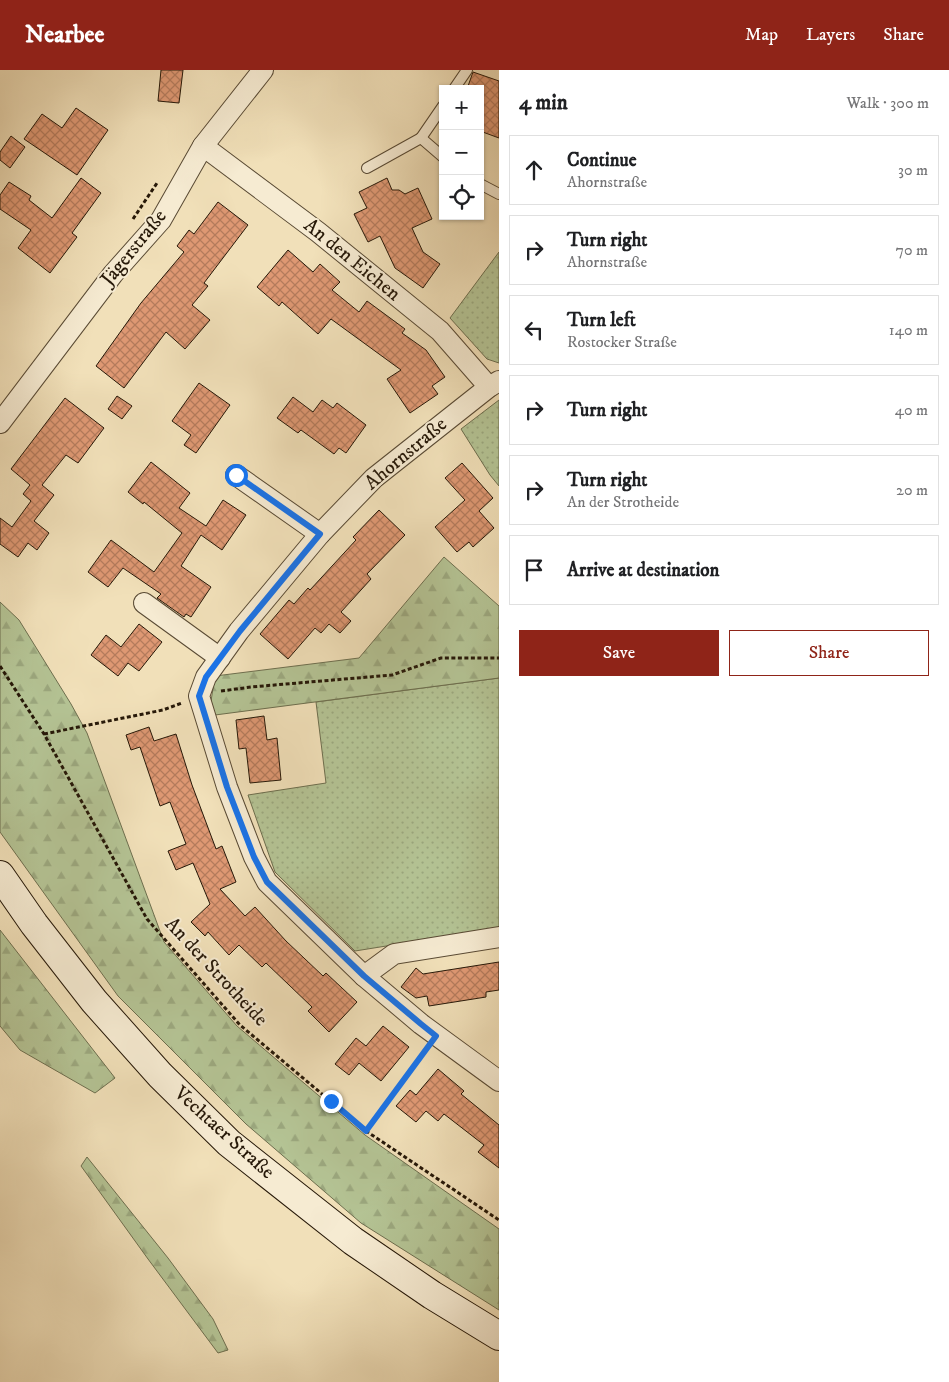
<!DOCTYPE html>
<html lang="en">
<head>
<meta charset="utf-8">
<style>
  :root { --surface:#fff; --page:#f6f6f6; --text:#202124; --muted:#757577; --line:#e0e0e0; --accent:#8f2418 }
  body { margin:0; font-family:"IM FELL DW Pica",serif; background:var(--page); color:var(--text) }
  .controls { position:absolute; right:15px; top:15px; display:grid; overflow:hidden; border-radius:0px; box-shadow:0 1px 4px #0004 }
  .controls button { width:45px; height:45px; display:grid; place-items:center; padding:0; border:0; border-bottom:1px solid var(--line); background:var(--surface); color:var(--text); font:25px sans-serif }
  .stop { position:absolute; width:15px; height:15px; margin:-11px; border:4px solid #1a73e8; border-radius:50%; background:#fff }
  .stop.end { background:#1a73e8; border-color:#fff; box-shadow:0 1px 5px #0008 }
  .list { margin:0; padding:0; list-style:none }
  h2 { display:flex; justify-content:space-between; align-items:center; height:65px; margin:0; padding:0 20px; font-size:21px }
  h2 small { font-size:16px; font-weight:400; color:var(--muted) }
  .list li { display:grid; grid-template-columns:32px 1fr auto; gap:15px; align-items:center; box-sizing:border-box; height:70px; margin:0 10px 10px; padding:0 10px; border:1px solid var(--line); border-radius:0px }
  .list b { display:block; font-size:19px; white-space:nowrap }
  .list p { margin:0; font-size:16px; white-space:nowrap; color:var(--muted) }
  .list em { font-size:16px; font-style:normal; color:var(--muted) }
  .actions { display:flex; gap:10px; padding:15px 20px }
  .actions a { flex:1; padding:11px 0; border:1px solid var(--accent); border-radius:0px; text-align:center; font-size:18px; color:var(--accent) }
  .actions .main { background:var(--accent); color:#fff }
  .icon { flex:none; width:28px; height:28px; fill:none; stroke:currentColor; stroke-width:2; stroke-linecap:round; stroke-linejoin:round }
  .map { position:relative; flex:none; width:499px; height:1312px; overflow:hidden }
  header { display:flex; align-items:center; gap:30px; box-sizing:border-box; height:70px; padding:0 25px; background:var(--accent); color:#fff }
  header strong { font-size:24px }
  nav { display:flex; gap:28px; margin-inline-start:auto; font-size:18px }
  main { display:flex }
  aside { flex:1; background:var(--surface) }
  .map>svg:first-child { display:block }
  .grass { fill:url(#grass-dots); stroke:#6d6e4e }
  .forest { fill:url(#forest-firs); stroke:#6d6e4e }
  .building { fill:url(#building-cross-hatch); stroke:#261808 }
  .lines { fill:none; stroke-linecap:round; stroke-linejoin:round }
  .service-casing { stroke:#594a34; stroke-width:12 }
  .minor-casing { stroke:#594a34; stroke-width:22 }
  .secondary-casing { stroke:#261808; stroke-width:30 }
  .path { stroke:#261808; stroke-width:3; stroke-dasharray:4 2.5; stroke-linecap:butt }
  .service { stroke:#f6ebd2; stroke-width:10 }
  .minor { stroke:#f6ebd2; stroke-width:20 }
  .secondary { stroke:#f6ebd2; stroke-width:28 }
  .route { stroke:#1a73e8; stroke-width:6 }
  .labels { text-anchor:middle; dominant-baseline:central; stroke-width:4; stroke-linejoin:round; paint-order:stroke }
  .street-label { font-size:20px; fill:#261808; stroke:#f6ebd2 }
</style>
</head>
<body>
<header>
<strong>Nearbee</strong>
<nav><a>Map</a><a>Layers</a><a>Share</a></nav>
</header>
<main>
<div class="map">
<svg width="499" height="1312" viewBox="0 0 499 1312">
  <defs>
    <pattern id="grass-dots" width="8" height="8" patternUnits="userSpaceOnUse" patternTransform="scale(1.25)"><rect width="8" height="8" fill="#b4c394"/><path d="M2 2h.1M6 6h.1" fill="none" stroke="#9ba77e" stroke-width="1.8" stroke-linecap="round"/></pattern>
    <pattern id="forest-firs" width="22" height="20" patternUnits="userSpaceOnUse" patternTransform="scale(1.25)"><rect width="22" height="20" fill="#b4c394"/><path d="M5 1l3.5 6h-7zM16 11l3.5 6h-7z" fill="#9ba77e"/></pattern>
    <pattern id="building-cross-hatch" width="8" height="8" patternUnits="userSpaceOnUse" patternTransform="scale(1.25)"><rect width="8" height="8" fill="#de9873"/><path d="M0 0l8 8M0 8l8-8" fill="none" stroke="#b47b5c"/></pattern>
  </defs>
  <rect width="100%" height="100%" fill="#f1e0b9"/>
  <filter id="stains"><feTurbulence type="fractalNoise" baseFrequency=".004" numOctaves="4"/><feColorMatrix values="0 0 0 0 .2 0 0 0 0 .09 0 0 0 0 .02 0 0 0 .5 -.17"/></filter>
  <radialGradient id="worn" r=".72"><stop offset=".6" stop-color="#630" stop-opacity="0"/><stop offset="1" stop-color="#630" stop-opacity=".3"/></radialGradient>
  <g class="grass">
    <polygon points="499,182 499,293 487,289 450,248"/>
    <polygon points="499,330 499,416 490,405 461,359"/>
    <polygon points="499,608 499,858 355,881 275,802 248,725 326,713 316,632"/>
  </g>
  <g class="forest">
    <polygon points="444,487 499,536 499,608 215,645 211,631 215,606 359,588"/>
    <polygon points="0,532 19,550 71,634 87,663 164,872 237,956 365,1065 499,1159 499,1240 361,1153 246,1054 118,926 0,762"/>
    <polygon points="0,860 115,1008 95,1023 20,980 0,956"/>
    <polygon points="87,1087 168,1188 213,1249 228,1280 218,1283 148,1189 81,1096"/>
  </g>
  <g class="building">
    <polygon points="161,0 183,0 179,33 158,31"/>
    <polygon points="473,2 499,11 499,68 480,61 480,19 467,19"/>
    <polygon points="76,38 108,60 77,105 24,69 42,44 62,58"/>
    <polygon points="11,66 25,77 10,98 0,90 0,82"/>
    <polygon points="81,108 101,123 72,163 77,167 50,203 18,178 31,160 0,139 0,125 9,112 31,126 29,130 52,148"/>
    <polygon points="387,108 392,120 399,120 405,124 418,118 432,149 412,158 423,182 440,194 423,218 395,198 380,166 368,172 354,144 367,138 359,122"/>
    <polygon points="218,132 248,155 204,213 208,216 192,235 210,250 185,279 166,262 124,318 96,296 141,233 184,182 177,176 189,160 194,164"/>
    <polygon points="288,180 313,202 320,194 340,212 332,220 359,242 367,231 405,259 402,263 426,280 445,307 432,316 438,324 410,343 387,309 401,300 331,249 318,264 282,232 279,236 257,217"/>
    <polygon points="199,313 230,335 196,383 184,375 191,365 172,351"/>
    <polygon points="117,326 132,336 122,349 108,339"/>
    <polygon points="293,327 313,342 322,330 333,338 337,333 366,355 346,383 339,378 334,384 301,360 298,363 277,348"/>
    <polygon points="65,328 104,358 78,393 66,385 42,415 54,425 34,451 49,463 37,480 28,473 18,487 0,474 0,448 12,457 31,431 23,424 30,415 11,399"/>
    <polygon points="151,392 190,423 179,438 206,456 223,430 246,445 222,480 201,465 181,496 211,517 191,547 186,544 184,547 157,528 161,524 123,498 108,517 88,502 111,470 154,502 182,463 144,432 143,434 128,422"/>
    <polygon points="462,393 493,428 479,441 494,458 473,477 469,472 457,482 435,457 465,430 445,408"/>
    <polygon points="379,440 405,465 367,504 371,509 341,542 351,551 340,563 329,554 321,563 315,558 288,589 260,564 289,530 294,534 308,518 310,520 356,470 353,467"/>
    <polygon points="139,554 162,572 139,601 128,593 118,606 91,585 106,565 121,577"/>
    <polygon points="264,646 267,670 277,668 281,710 250,713 246,678 239,679 236,650"/>
    <polygon points="149,657 154,671 176,664 192,715 216,779 222,776 236,812 220,819 245,846 255,837 286,871 323,906 326,903 357,932 329,962 308,941 312,937 266,893 262,897 239,875 229,885 208,862 205,866 191,852 210,834 193,793 176,800 168,781 186,774 170,732 160,736 140,677 131,680 126,665"/>
    <polygon points="499,892 499,920 486,922 486,927 429,936 427,926 416,928 401,917 416,898 423,904"/>
    <polygon points="383,956 409,977 381,1011 359,993 349,1005 335,994 356,968 366,976"/>
    <polygon points="438,999 464,1021 461,1024 499,1055 499,1098 478,1082 484,1075 444,1044 438,1051 426,1041 416,1052 396,1036 410,1020 416,1025"/>
  </g>
  <g class="lines">
    <defs>
      <g id="service">
        <polyline points="454,19 467,0"/>
        <polyline points="421,68 443,36"/>
        <polyline points="367,98 421,68 443,87"/>
        <polyline points="480,114 499,124"/>
      </g>
      <g id="minor">
        <polyline points="203,76 318,162 440,261 489,317"/>
        <polyline points="499,311 489,317 374,408 320,464 239,561 206,607 199,626 227,717 254,787 267,812 364,906 421,954 499,1011"/>
        <polyline points="0,353 113,204 161,150 203,76 263,0"/>
        <polyline points="236,405 320,464"/>
        <polyline points="144,533 220,588"/>
        <polyline points="364,906 394,884 499,867"/>
      </g>
      <polyline id="secondary" points="0,805 34,854 94,931 160,1005 229,1073 353,1171 432,1225 499,1266"/>
    </defs>
    <use href="#service" class="service-casing"/>
    <use href="#minor" class="minor-casing"/>
    <use href="#secondary" class="secondary-casing"/>
    <g class="path">
      <polyline points="133,149 157,113"/>
      <polyline points="0,596 44,664 147,849 240,955 366,1061 499,1150"/>
      <polyline points="221,621 251,617 392,605 441,588 499,588"/>
      <polyline points="44,664 163,640 182,633"/>
      <polyline points="366,1061 426,980"/>
    </g>
    <use href="#service" class="service"/>
    <use href="#minor" class="minor"/>
    <use href="#secondary" class="secondary"/>
  </g>
  <g class="lines">
    <polyline class="route" points="236,405 320,464 240,561 206,607 199,626 227,717 254,787 267,812 364,906 421,954 436,966 366,1061 331,1031"/>
  </g>
  <g class="labels">
    <g class="street-label">
      <text transform="translate(134 178) rotate(-51)">Jägerstraße</text>
      <text transform="translate(352 190) rotate(39)">An den Eichen</text>
      <text transform="translate(406 384) rotate(-40)">Ahornstraße</text>
      <text transform="translate(216 902) rotate(47)">An der Strotheide</text>
      <text transform="translate(224 1063) rotate(42)">Vechtaer Straße</text>
    </g>
  </g>
  <rect width="100%" height="100%" filter="url(#stains)"/>
  <rect width="100%" height="100%" fill="url(#worn)"/>
</svg>
<div class="controls">
<button>+</button>
<button>−</button>
<button><svg class="icon" aria-label="locate" viewBox="0 0 24 24"><circle cx="12" cy="12" r="6"/><path d="M12 2v4M12 18v4M2 12h4M18 12h4"/></svg></button>
</div>
<div class="stop" style="left:236px;top:405px"></div>
<div class="stop end" style="left:331px;top:1031px"></div>
</div>
<aside>
<h2>4 min<small>Walk · 300 m</small></h2>
<ul class="list">
<li><svg class="icon" aria-label="ahead" viewBox="0 0 24 24"><path d="M12 20V5M6 11l6-6 6 6"/></svg><div><b>Continue</b><p>Ahornstraße</p></div><em>30 m</em></li>
<li><svg class="icon" aria-label="right" viewBox="0 0 24 24"><path d="M7 20v-9h11M14 6l5 5-5 5"/></svg><div><b>Turn right</b><p>Ahornstraße</p></div><em>70 m</em></li>
<li><svg class="icon" aria-label="left" viewBox="0 0 24 24"><path d="M17 20v-9H6M10 6l-5 5 5 5"/></svg><div><b>Turn left</b><p>Rostocker Straße</p></div><em>140 m</em></li>
<li><svg class="icon" aria-label="right" viewBox="0 0 24 24"><path d="M7 20v-9h11M14 6l5 5-5 5"/></svg><div><b>Turn right</b></div><em>40 m</em></li>
<li><svg class="icon" aria-label="right" viewBox="0 0 24 24"><path d="M7 20v-9h11M14 6l5 5-5 5"/></svg><div><b>Turn right</b><p>An der Strotheide</p></div><em>20 m</em></li>
<li><svg class="icon" aria-label="arrive" viewBox="0 0 24 24"><path d="M6 21V4h12l-3 4 3 4H6"/></svg><div><b>Arrive at destination</b></div></li>
</ul>
<div class="actions"><a class="main">Save</a><a>Share</a></div>
</aside>
</main>
</body>
</html>
